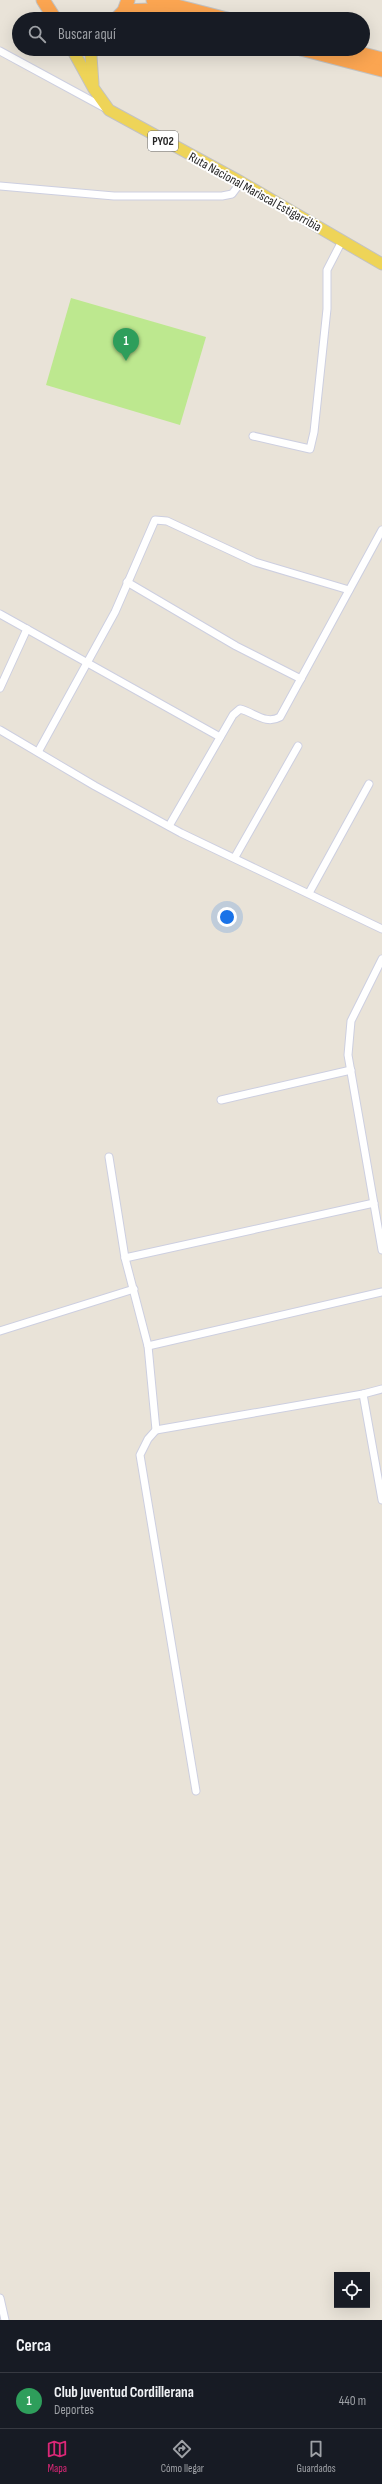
<!DOCTYPE html>
<html lang="es">
<head>
<meta charset="utf-8">
<style>
  :root { --surface:#171b24; --page:#242831; --text:#f1f3f6; --muted:#9ea1a6; --line:#363941; --accent:#db2777 }
  body { margin:0; font-family:"Sofia Sans Condensed",sans-serif; background:var(--page); color:var(--text) }
  .controls { position:absolute; right:12px; bottom:12px; display:grid; overflow:hidden; border-radius:0px; box-shadow:0 4px 16px #0002 }
  .controls button { width:36px; height:36px; display:grid; place-items:center; padding:0; border:0; border-bottom:1px solid var(--line); background:var(--surface); color:var(--text); font:20px sans-serif }
  .you { position:absolute; left:227px; top:917px; width:14px; height:14px; margin:-10px; border:3px solid #fff; border-radius:50%; background:#1a73e8; box-shadow:0 0 0 6px #1a73e833 }
  .badge { display:grid; place-items:center; width:26px; height:26px; border-radius:50%; background:var(--accent); color:#fff; font-size:13px; font-weight:700 }
  .pin { position:absolute; translate:-50% -33px; filter:drop-shadow(0 1px 2px #0008) }
  .pin::after { content:''; position:absolute; top:21px; width:14px; height:12px; background:inherit; clip-path:polygon(0 0,100% 0,50% 100%) }
  .list { margin:0; padding:0; list-style:none }
  h2 { display:flex; justify-content:space-between; align-items:center; height:52px; margin:0; padding:0 16px; font-size:17px }
  h2 small { font-size:13px; font-weight:400; color:var(--muted) }
  .list li { display:grid; grid-template-columns:26px 1fr auto; gap:12px; align-items:center; box-sizing:border-box; height:56px; padding:0 16px; border-top:1px solid var(--line) }
  .list b { display:block; font-size:15px; white-space:nowrap }
  .list p { margin:0; font-size:13px; white-space:nowrap; color:var(--muted) }
  .list em { font-size:13px; font-style:normal; color:var(--muted) }
  .icon { flex:none; width:22px; height:22px; fill:none; stroke:currentColor; stroke-width:2; stroke-linecap:round; stroke-linejoin:round }
  .map { position:relative; flex:none; width:382px; height:2320px; overflow:hidden }
  .search { position:absolute; background:var(--surface); box-shadow:0 4px 16px #0002; left:12px; right:12px; top:12px; height:44px; display:flex; align-items:center; gap:10px; box-sizing:border-box; padding:0 14px; border-radius:22px; color:var(--muted); font-size:15px }
  .sheet { height:108px; background:var(--surface) }
  nav { display:flex; justify-content:space-around; align-items:center; box-sizing:border-box; height:56px; border-top:1px solid var(--line); background:var(--surface); font-size:11px; color:var(--muted) }
  nav a { display:grid; justify-items:center; gap:2px }
  nav .on { color:var(--accent) }
  .map>svg:first-child { display:block }
  .pitch { fill:#bde88f }
  .lines { fill:none; stroke-linecap:round; stroke-linejoin:round }
  .street-casing { stroke:#cdcfe0; stroke-width:9 }
  .primary-casing { stroke:#c2c2c2; stroke-width:13 }
  .highway-casing { stroke:#c2c2c2; stroke-width:15 }
  .street { stroke:#fff; stroke-width:7 }
  .primary { stroke:#eed458; stroke-width:11 }
  .highway { stroke:#fba551; stroke-width:13 }
  .labels { text-anchor:middle; dominant-baseline:central; stroke-width:4; stroke-linejoin:round; paint-order:stroke }
  .shield { fill:#fff; stroke:#676767; stroke-width:1 }
  .shield-label { font-size:12px; font-weight:bold; fill:#262626 }
  .street-label { font-size:13px; fill:#262626; stroke:#fff }
</style>
</head>
<body>
<div class="map">
<svg width="382" height="2320" viewBox="0 0 382 2320">
  <rect width="100%" height="100%" fill="#e9e3d8"/>
  <polygon class="pitch" points="71,298 206,337 180,425 46,385"/>
  <g class="lines">
    <defs>
      <g id="street">
        <polyline points="0,51 105,108"/>
        <polyline points="0,186 114,196 222,196 232,194 241,182"/>
        <polyline points="253,436 310,449 314,432 327,309 327,270 342,241"/>
        <polyline points="127,582 236,646 301,679"/>
        <polyline points="0,614 220,737"/>
        <polyline points="0,688 27,629"/>
        <polyline points="0,730 95,786 181,833 382,929"/>
        <polyline points="38,752 115,612 155,520 167,521 255,562 349,590"/>
        <path d="M169 826 233 715 240 709C255 713 266 725 280 717L382 530"/>
        <polyline points="235,857 298,746"/>
        <polyline points="309,893 369,784"/>
        <polyline points="382,959 351,1021 348,1055 382,1250"/>
        <polyline points="221,1100 351,1070"/>
        <polyline points="109,1157 125,1258 148,1346 156,1430 148,1439 140,1455 196,1791"/>
        <polyline points="125,1258 374,1203"/>
        <polyline points="0,1331 134,1289"/>
        <polyline points="148,1346 382,1292"/>
        <polyline points="363,1394 382,1500"/>
        <polyline points="156,1430 363,1394 382,1389"/>
        <polyline points="0,2298 5,2320"/>
      </g>
      <g id="primary">
        <polyline points="72,49 94,89 109,110 241,182 382,264"/>
        <polyline points="93,84 91,56 93,49"/>
      </g>
      <g id="highway">
        <polyline points="43,0 55,19"/>
        <polyline points="153,0 227,19"/>
        <polyline points="124,11 150,10 186,19"/>
        <polyline points="116,19 124,11 128,0"/>
        <polyline points="301,49 382,70"/>
        <polyline points="344,49 382,59"/>
      </g>
    </defs>
    <use href="#street" class="street-casing"/>
    <use href="#primary" class="primary-casing"/>
    <use href="#highway" class="highway-casing"/>
    <use href="#street" class="street"/>
    <use href="#primary" class="primary"/>
    <use href="#highway" class="highway"/>
  </g>
  <g class="labels">
    <rect class="shield" x="148" y="131" width="30" height="20" rx="3"/>
    <g class="shield-label">
      <text x="163" y="141">PY02</text>
    </g>
    <g class="street-label">
      <text transform="translate(255 192) rotate(29)">Ruta Nacional Mariscal Estigarribia</text>
    </g>
  </g>
</svg>
<div class="controls">
<button><svg class="icon" aria-label="locate" viewBox="0 0 24 24"><circle cx="12" cy="12" r="6"/><path d="M12 2v4M12 18v4M2 12h4M18 12h4"/></svg></button>
</div>
<div class="you"></div>
<div class="pin badge" style="left:126px;top:361px;background:#2e9e5b">1</div>
<div class="search"><svg class="icon" aria-label="search" viewBox="0 0 24 24"><circle cx="10" cy="10" r="6"/><path d="M15 15l6 6"/></svg>Buscar aquí</div>
</div>
<section class="sheet">
<h2>Cerca<small></small></h2>
<ul class="list">
<li><span class="badge" style="background:#2e9e5b">1</span><div><b>Club Juventud Cordillerana</b><p>Deportes</p></div><em>440 m</em></li>
</ul>
</section>
<nav>
<a class="on"><svg class="icon" aria-label="map" viewBox="0 0 24 24"><path d="M3 6l6-2 6 2 6-2v14l-6 2-6-2-6 2zM9 4v14M15 6v14"/></svg>Mapa</a>
<a><svg class="icon" aria-label="directions" viewBox="0 0 24 24"><path d="M12 3l9 9-9 9-9-9zM9 14v-3h6M13 9l2 2-2 2"/></svg>Cómo llegar</a>
<a><svg class="icon" aria-label="saved" viewBox="0 0 24 24"><path d="M7 4h10v16l-5-4-5 4z"/></svg>Guardados</a>
</nav>
</body>
</html>
